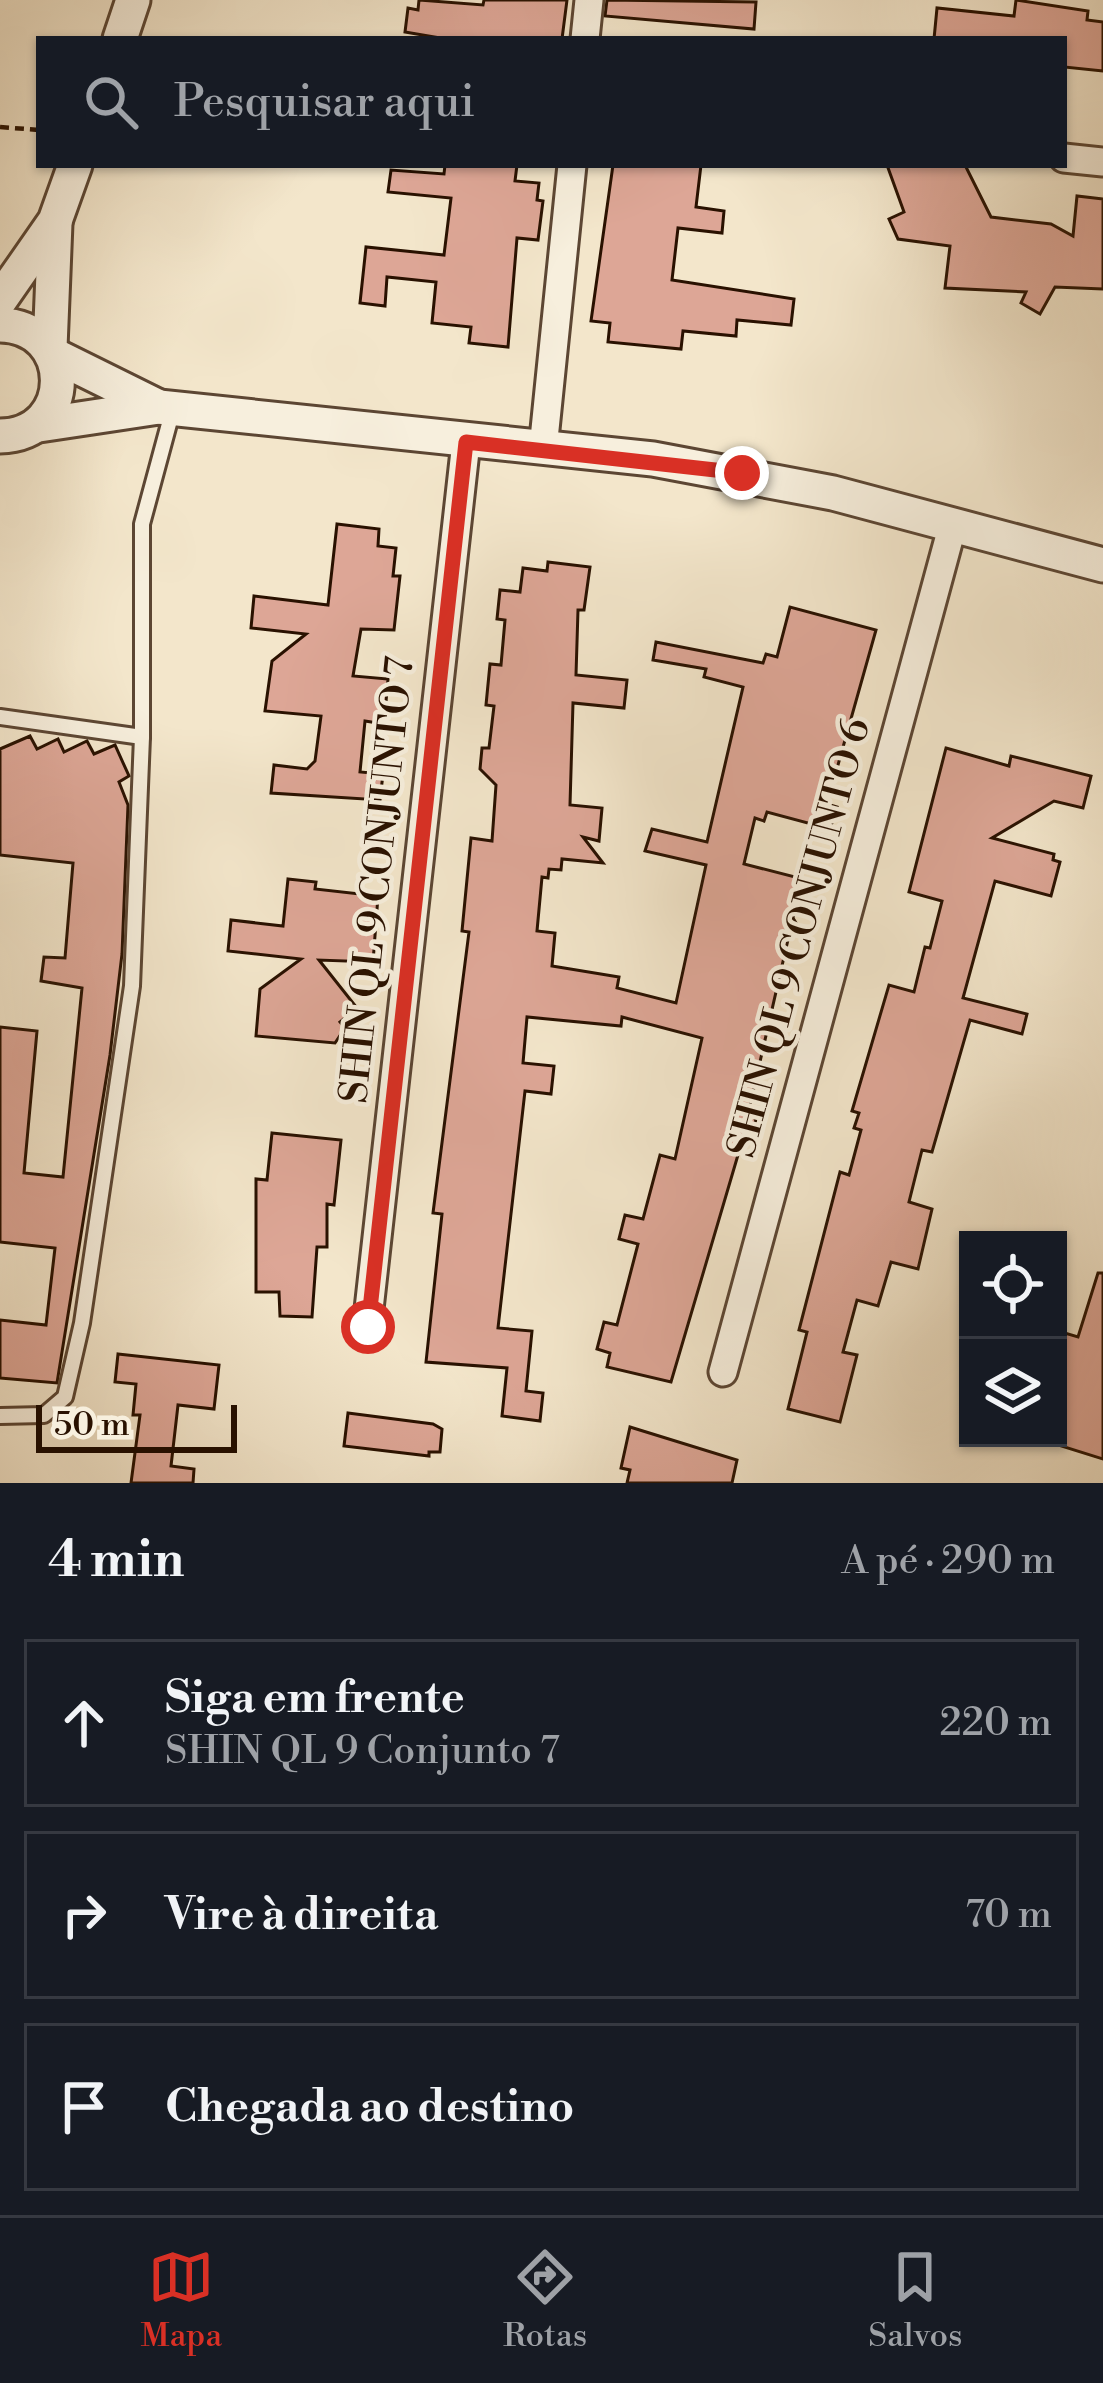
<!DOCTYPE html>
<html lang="pt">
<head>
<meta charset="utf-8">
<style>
  :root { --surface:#171b24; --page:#242831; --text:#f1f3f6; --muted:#9ea1a6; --line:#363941; --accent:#d93025 }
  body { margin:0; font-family:"Libre Bodoni",serif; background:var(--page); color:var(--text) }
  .controls { position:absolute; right:36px; bottom:36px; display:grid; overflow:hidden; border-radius:0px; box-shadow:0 3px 9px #0004 }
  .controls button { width:108px; height:108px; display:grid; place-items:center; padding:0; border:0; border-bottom:3px solid var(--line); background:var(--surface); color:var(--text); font:60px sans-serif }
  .scale { position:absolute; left:36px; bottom:30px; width:201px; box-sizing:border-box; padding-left:12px; border:6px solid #291100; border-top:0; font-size:33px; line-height:42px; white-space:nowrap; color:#291100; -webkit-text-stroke:9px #f7efdd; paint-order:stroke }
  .stop { position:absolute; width:36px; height:36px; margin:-27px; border:9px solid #d93025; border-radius:50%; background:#fff }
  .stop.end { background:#d93025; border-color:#fff; box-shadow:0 3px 12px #0008 }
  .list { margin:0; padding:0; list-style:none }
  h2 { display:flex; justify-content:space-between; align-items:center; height:156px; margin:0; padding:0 48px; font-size:51px }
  h2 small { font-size:39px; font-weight:400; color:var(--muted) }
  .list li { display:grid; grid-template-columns:78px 1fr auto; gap:36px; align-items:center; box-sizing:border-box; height:168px; margin:0 24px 24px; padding:0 24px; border:3px solid var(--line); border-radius:0px }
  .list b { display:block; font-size:45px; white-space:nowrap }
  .list p { margin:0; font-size:39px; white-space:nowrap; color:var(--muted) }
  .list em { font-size:39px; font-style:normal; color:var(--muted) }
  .icon { flex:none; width:66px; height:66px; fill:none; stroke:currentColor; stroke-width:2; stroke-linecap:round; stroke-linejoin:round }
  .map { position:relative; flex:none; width:1103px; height:1483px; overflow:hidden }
  .search { position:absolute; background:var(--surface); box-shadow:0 3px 9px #0004; left:36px; right:36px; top:36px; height:132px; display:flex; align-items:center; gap:30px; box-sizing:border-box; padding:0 42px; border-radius:0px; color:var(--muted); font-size:45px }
  .sheet { height:732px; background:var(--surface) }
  nav { display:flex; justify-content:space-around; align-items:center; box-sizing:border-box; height:168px; border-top:3px solid var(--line); background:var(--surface); font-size:33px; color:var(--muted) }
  nav a { display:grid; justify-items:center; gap:6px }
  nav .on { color:var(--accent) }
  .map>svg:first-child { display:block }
  .building { fill:#dda696; stroke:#291100; stroke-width:3 }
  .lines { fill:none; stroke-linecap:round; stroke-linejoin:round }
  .service-casing { stroke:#5c4633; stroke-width:20 }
  .minor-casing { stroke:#5c4633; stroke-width:33 }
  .tertiary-casing { stroke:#5c4633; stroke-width:39 }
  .path { stroke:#291100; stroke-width:4.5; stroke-dasharray:9 6; stroke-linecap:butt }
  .service { stroke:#f7efdd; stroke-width:14 }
  .minor { stroke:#f7efdd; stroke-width:27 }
  .tertiary { stroke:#f7efdd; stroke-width:33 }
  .route { stroke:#d93025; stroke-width:15 }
  .labels { text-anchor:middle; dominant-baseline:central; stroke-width:9; stroke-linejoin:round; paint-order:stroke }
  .street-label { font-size:39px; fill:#291100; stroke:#f7efdd }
</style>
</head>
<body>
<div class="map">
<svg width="1103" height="1483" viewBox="0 0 1103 1483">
  <rect width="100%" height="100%" fill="#f3e6cb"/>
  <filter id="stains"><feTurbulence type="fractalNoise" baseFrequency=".00167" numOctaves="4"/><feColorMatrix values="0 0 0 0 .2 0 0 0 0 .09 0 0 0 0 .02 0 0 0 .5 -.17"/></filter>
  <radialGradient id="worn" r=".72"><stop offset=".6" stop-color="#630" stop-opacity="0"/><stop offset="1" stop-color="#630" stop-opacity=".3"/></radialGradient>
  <g class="building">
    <polygon points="419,0 483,5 484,0 567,0 562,39 446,39 405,32 408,8 418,10"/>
    <polygon points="607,0 756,2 754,29 605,16"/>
    <polygon points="1016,0 1088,11 1087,20 1103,22 1103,71 1064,67 1064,39 934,39 937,8 1014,16"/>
    <polygon points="445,165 517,165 515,181 539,183 537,200 543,201 538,240 517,238 508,347 469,343 471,327 432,323 436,282 387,277 385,306 360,303 366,247 444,255 451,198 388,192 391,170 444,174"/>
    <polygon points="613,165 701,165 696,207 724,211 722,233 678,228 672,280 794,299 791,325 737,320 736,336 683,331 681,349 608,342 610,323 591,321"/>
    <polygon points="887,165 965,165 991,217 1051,224 1073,236 1077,196 1103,199 1103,289 1055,287 1040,314 1021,303 1026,292 945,288 950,246 898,239 889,219 904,212"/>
    <polygon points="337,524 379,529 378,546 396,548 393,576 400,576 394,630 361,629 353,676 388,679 384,724 365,721 360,772 383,774 380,800 271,793 274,765 307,769 315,761 321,716 265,711 272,661 306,634 251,628 254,596 328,605"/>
    <polygon points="548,562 590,567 584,610 578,610 576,675 627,680 624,708 573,703 570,805 602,808 599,841 583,837 603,863 562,859 561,870 549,869 548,878 542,877 537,931 555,933 552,966 619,977 617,988 676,1003 706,865 645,851 652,829 707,842 743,687 704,677 706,669 653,660 656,642 763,663 766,654 777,657 790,607 876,630 827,804 837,807 830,829 767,812 764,821 755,818 744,864 803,879 793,918 798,926 790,931 748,1114 756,1119 751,1139 743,1138 671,1382 607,1367 610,1353 597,1349 604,1322 617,1325 638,1244 619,1239 625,1215 643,1219 660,1155 675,1159 702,1038 622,1017 621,1026 527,1017 523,1063 554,1066 551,1094 525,1091 498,1328 532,1331 526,1391 543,1393 540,1421 502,1416 507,1368 426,1362 442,1214 433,1213 469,932 462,931 471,838 492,841 496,785 480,769 482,748 489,748 494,706 486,705 490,664 501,665 505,620 497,619 500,590 520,592 523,568 547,571"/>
    <polygon points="30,736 37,749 58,739 64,752 87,741 94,754 115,745 129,776 119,782 128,805 122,954 110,1055 57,1383 0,1378 0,1320 46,1325 55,1248 0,1242 0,1027 37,1031 24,1173 63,1177 82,988 41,981 44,957 65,958 73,863 0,855 0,749"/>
    <polygon points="946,748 1009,766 1011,756 1091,776 1083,808 1054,801 992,838 1054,854 1053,860 1060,862 1051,896 995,881 963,998 1027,1014 1022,1034 970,1020 932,1152 922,1150 909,1202 932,1209 918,1269 891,1262 878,1306 857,1300 843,1352 857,1355 840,1422 788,1409 807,1332 799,1330 840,1172 849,1175 861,1130 854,1128 859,1113 852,1111 889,985 914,992 925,947 930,948 942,901 909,892"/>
    <polygon points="288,879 316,882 315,889 378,896 373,962 319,960 357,1008 340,1022 345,1028 335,1043 256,1036 260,989 301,959 228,951 231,920 283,926"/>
    <polygon points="272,1133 341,1140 334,1205 327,1204 327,1247 317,1247 312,1317 280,1316 279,1292 256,1292 256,1179 267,1180"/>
    <polygon points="1098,1273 1103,1273 1103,1459 1058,1445 1058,1331 1078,1337"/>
    <polygon points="118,1354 219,1365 214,1409 178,1405 171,1466 194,1469 193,1483 131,1483 140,1415 133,1415 136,1384 115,1382"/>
    <polygon points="348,1413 433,1424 442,1429 440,1452 429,1452 429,1456 344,1446"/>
    <polygon points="630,1427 737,1460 732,1483 627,1483 630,1470 621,1468"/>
  </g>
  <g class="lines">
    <defs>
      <g id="service">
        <polyline points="0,717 142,737"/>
        <polyline points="0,1416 44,1415 65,1397 82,1323 132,986 142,737 142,524 173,409"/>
      </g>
      <g id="minor">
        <polyline points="585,39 589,0"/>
        <polyline points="1064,158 1103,162"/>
        <polyline points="543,449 572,165"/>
        <polyline points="367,1327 466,442"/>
        <polyline points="723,1372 953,524"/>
      </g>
      <g id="tertiary">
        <polyline points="120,39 133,0"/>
        <polyline points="0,300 55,221 75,165"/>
        <path d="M0 325C76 326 77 435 0 436"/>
        <polyline points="50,348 55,223"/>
        <polyline points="54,355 159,407"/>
        <polyline points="39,425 159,407 653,459 833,493 1103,565"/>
      </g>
    </defs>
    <use href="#service" class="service-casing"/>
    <use href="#minor" class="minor-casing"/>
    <use href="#tertiary" class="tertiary-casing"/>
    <polyline class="path" points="0,127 39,130"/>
    <use href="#service" class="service"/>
    <use href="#minor" class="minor"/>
    <use href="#tertiary" class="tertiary"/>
  </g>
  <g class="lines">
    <polyline class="route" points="368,1327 466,442 742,473"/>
  </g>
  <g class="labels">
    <g class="street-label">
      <text transform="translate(378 880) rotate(-84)">SHIN QL 9 CONJUNTO 7</text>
      <text transform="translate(800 938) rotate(-75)">SHIN QL 9 CONJUNTO 6</text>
    </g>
  </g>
  <rect width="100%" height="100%" filter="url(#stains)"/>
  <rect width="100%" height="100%" fill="url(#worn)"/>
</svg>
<div class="controls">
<button><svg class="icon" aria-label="locate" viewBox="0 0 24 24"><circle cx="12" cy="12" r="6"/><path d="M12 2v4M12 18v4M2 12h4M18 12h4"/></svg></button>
<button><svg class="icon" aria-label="layers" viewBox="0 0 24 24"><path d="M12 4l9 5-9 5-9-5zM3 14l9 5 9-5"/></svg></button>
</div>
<div class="scale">50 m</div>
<div class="stop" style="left:368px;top:1327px"></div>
<div class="stop end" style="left:742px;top:473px"></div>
<div class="search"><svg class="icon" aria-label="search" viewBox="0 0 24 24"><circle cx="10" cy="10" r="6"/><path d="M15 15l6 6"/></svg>Pesquisar aqui</div>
</div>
<section class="sheet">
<h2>4 min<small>A pé · 290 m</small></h2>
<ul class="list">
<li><svg class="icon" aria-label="ahead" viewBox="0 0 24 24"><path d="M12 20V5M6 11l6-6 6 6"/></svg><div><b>Siga em frente</b><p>SHIN QL 9 Conjunto 7</p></div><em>220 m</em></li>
<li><svg class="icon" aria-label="right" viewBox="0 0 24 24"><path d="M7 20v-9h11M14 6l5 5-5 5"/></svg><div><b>Vire à direita</b></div><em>70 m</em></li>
<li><svg class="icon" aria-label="arrive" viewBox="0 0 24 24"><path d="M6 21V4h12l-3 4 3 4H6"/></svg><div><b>Chegada ao destino</b></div></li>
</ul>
</section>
<nav>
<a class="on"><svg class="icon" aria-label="map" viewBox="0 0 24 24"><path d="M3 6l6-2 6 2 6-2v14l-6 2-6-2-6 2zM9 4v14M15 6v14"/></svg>Mapa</a>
<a><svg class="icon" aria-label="directions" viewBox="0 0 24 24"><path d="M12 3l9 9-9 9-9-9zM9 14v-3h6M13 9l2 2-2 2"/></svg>Rotas</a>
<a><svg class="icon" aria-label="saved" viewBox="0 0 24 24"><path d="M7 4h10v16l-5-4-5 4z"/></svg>Salvos</a>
</nav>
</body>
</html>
